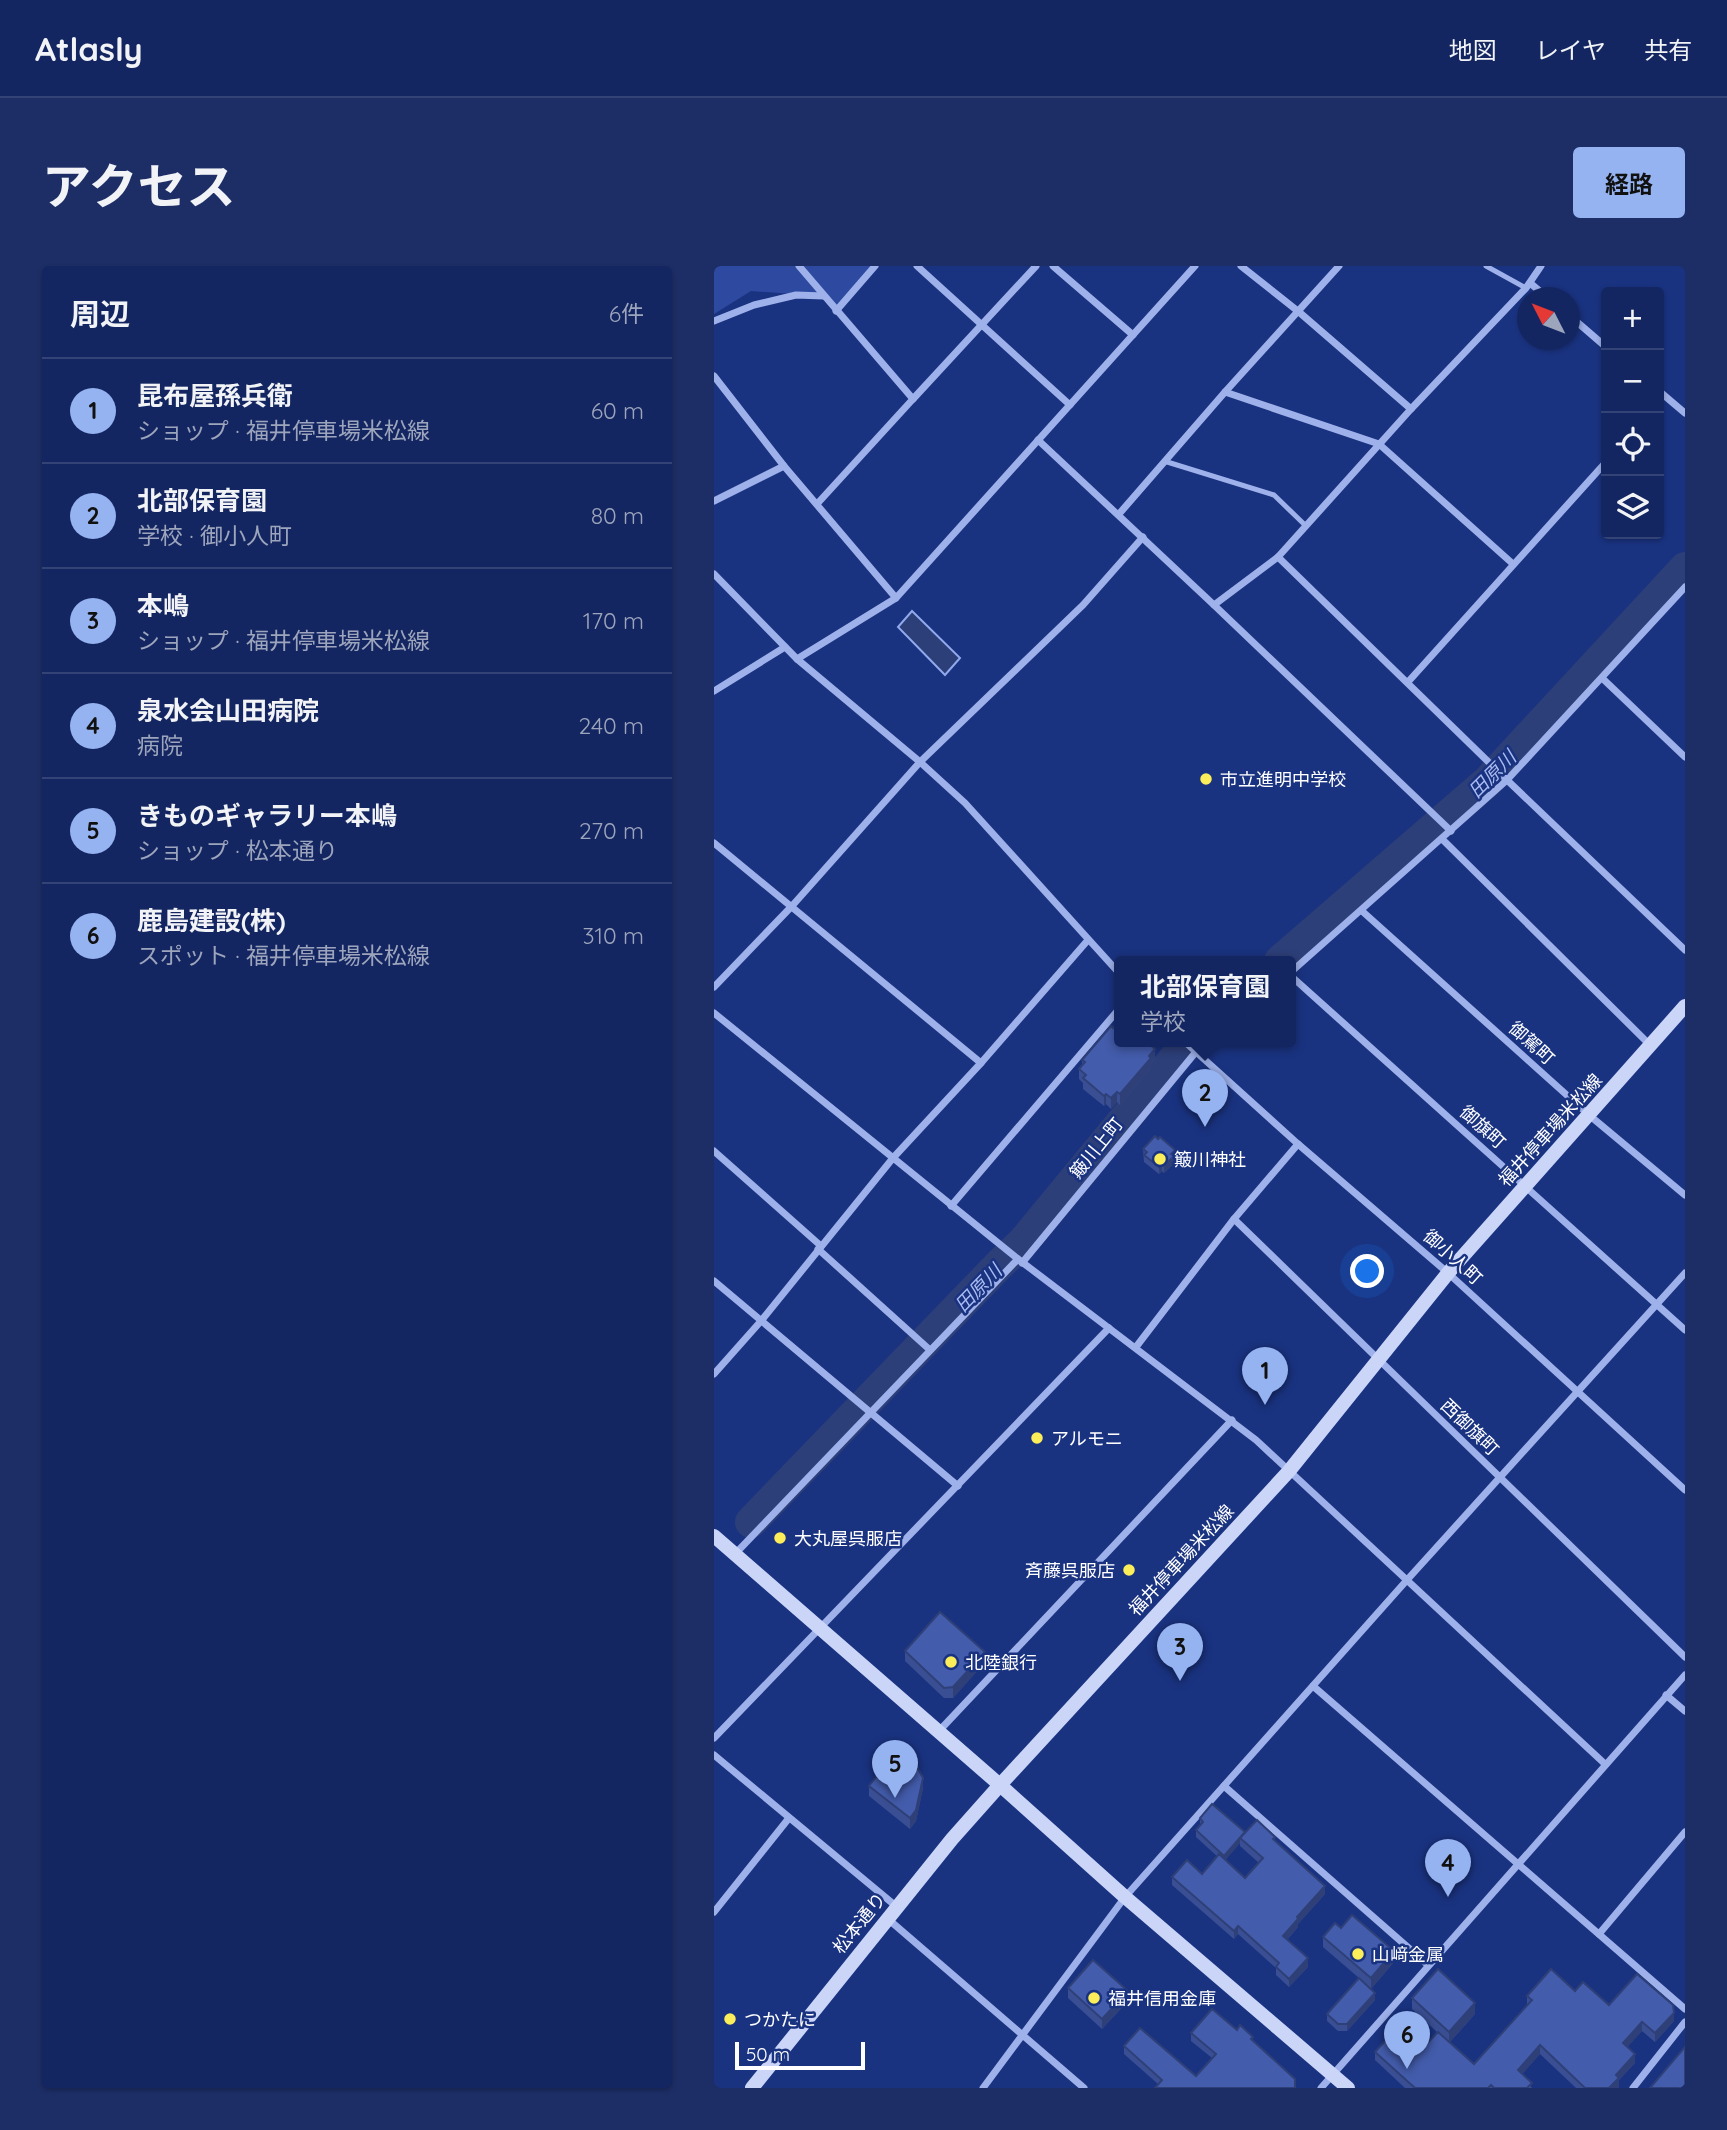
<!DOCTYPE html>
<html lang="ja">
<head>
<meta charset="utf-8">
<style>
  :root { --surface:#142661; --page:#1d2e67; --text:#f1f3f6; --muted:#9da5bd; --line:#334376; --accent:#95b2f1 }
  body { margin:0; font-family:Quicksand,"Noto Sans JP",sans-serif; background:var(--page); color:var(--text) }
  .controls { position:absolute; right:21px; top:21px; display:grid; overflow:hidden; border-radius:7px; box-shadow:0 2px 5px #0004 }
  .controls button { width:63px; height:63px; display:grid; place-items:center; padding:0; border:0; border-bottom:2px solid var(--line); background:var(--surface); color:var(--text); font:35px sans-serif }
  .compass { position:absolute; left:803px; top:21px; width:63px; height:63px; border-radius:50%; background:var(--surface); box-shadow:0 2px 5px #0004; rotate:312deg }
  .scale { position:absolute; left:21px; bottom:18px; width:130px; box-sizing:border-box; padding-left:7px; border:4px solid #fff; border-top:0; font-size:19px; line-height:24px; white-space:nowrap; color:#fff; -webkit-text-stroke:5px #1a3381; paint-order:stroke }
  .you { position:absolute; left:654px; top:1006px; width:24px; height:24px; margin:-18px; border:5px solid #fff; border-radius:50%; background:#1a73e8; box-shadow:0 0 0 10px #1a73e833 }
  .badge { display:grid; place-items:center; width:46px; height:46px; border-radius:50%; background:var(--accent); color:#111; font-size:23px; font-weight:700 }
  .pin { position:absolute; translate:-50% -58px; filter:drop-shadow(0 2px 4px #0008) }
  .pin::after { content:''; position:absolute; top:37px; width:24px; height:21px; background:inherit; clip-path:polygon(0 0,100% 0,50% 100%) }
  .popup { position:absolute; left:400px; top:690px; width:182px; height:91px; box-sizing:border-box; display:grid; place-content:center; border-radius:7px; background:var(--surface); filter:drop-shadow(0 2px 5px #0005); font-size:23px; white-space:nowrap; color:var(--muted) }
  .popup b { font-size:26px; color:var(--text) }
  .popup::after { content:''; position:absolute; left:50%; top:100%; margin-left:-14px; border:14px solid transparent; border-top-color:var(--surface) }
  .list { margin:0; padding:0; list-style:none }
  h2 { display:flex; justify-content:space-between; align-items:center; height:91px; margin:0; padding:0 28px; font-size:30px }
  h2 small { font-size:23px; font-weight:400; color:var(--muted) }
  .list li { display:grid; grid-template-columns:46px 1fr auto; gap:21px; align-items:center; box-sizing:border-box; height:105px; padding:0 28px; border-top:2px solid var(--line) }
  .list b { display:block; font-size:26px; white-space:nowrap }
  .list p { margin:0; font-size:23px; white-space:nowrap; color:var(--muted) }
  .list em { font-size:23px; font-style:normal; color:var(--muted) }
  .icon { flex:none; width:38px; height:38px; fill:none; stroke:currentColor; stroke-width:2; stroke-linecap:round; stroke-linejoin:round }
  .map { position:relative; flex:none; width:971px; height:1822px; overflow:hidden; border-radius:7px }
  header { display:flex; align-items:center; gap:42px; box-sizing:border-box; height:98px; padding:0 35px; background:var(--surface); border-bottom:2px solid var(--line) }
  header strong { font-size:33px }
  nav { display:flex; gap:38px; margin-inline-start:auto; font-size:24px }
  .intro { display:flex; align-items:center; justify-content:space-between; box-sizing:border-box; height:168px; padding:0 42px }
  h1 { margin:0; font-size:49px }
  .button { padding:18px 32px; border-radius:7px; background:var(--accent); color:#111; font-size:24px; font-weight:700 }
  main { display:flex; gap:42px; padding:0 42px }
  aside { flex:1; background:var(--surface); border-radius:7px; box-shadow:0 2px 5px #0004 }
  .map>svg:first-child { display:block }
  .green { fill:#2d4aa0 }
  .water { fill:#2d3f79; stroke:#91a9ed; stroke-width:2 }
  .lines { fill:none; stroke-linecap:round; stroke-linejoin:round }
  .river { stroke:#2d3f79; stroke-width:32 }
  .lane { stroke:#9eb1ea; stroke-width:5 }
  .street { stroke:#9eb1ea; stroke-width:7 }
  .secondary { stroke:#cad5f8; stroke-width:14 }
  .wall { fill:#3a4f93; fill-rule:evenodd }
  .shaded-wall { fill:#2f4078 }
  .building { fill:#435cab; stroke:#2f4078; stroke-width:2 }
  .poi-dot { fill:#fcee5a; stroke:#1a3381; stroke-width:2.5 }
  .labels { text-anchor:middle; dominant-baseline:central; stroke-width:5; stroke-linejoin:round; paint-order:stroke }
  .poi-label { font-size:18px; fill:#fff; stroke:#1a3381; text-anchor:start }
  .street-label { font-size:18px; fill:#fff; stroke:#1a3381 }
  .water-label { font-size:19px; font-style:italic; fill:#aabcf2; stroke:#1a3381 }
</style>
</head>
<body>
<header>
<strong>Atlasly</strong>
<nav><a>地図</a><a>レイヤ</a><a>共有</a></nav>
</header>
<div class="intro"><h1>アクセス</h1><a class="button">経路</a></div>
<main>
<aside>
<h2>周辺<small>6件</small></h2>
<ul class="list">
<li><span class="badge">1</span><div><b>昆布屋孫兵衛</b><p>ショップ · 福井停車場米松線</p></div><em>60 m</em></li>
<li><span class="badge">2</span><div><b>北部保育園</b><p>学校 · 御小人町</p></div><em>80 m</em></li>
<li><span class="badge">3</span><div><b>本嶋</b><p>ショップ · 福井停車場米松線</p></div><em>170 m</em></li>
<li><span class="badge">4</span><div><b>泉水会山田病院</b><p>病院</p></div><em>240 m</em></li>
<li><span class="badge">5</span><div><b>きものギャラリー本嶋</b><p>ショップ · 松本通り</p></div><em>270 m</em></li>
<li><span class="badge">6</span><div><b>鹿島建設(株)</b><p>スポット · 福井停車場米松線</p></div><em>310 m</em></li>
</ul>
</aside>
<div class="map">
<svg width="971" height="1822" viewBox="0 0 971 1822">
  <rect width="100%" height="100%" fill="#1a3381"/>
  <polygon class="green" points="0,0 161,0 122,45 110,30 37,25 0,48"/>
  <polygon class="water" points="198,345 246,392 231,409 184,361"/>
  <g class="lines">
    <g class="river">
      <polyline points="566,695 774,515 971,302"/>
      <polyline points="37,1256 286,998 310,975 475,775"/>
    </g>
    <g class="lane">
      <polyline points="772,0 812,22"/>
      <polyline points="450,195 560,229 592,260"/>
    </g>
    <g class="street">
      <polyline points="85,0 199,133 103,238"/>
      <polyline points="203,0 356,139"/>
      <polyline points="339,0 419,69"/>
      <polyline points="527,0 585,46 697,143"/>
      <polyline points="816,17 834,32"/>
      <polyline points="122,45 161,0"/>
      <polyline points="856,50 892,81"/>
      <polyline points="0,55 40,39 82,29 110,30"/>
      <polyline points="0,110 70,200 182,332"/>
      <polyline points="945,125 971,147"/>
      <polyline points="511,126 665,178 799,298"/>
      <polyline points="199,133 322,0"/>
      <polyline points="324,174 500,339 564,291 697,143 812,22 827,0"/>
      <polyline points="0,235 70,200"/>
      <polyline points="405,248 511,126 625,0"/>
      <polyline points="564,291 793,514 971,684"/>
      <polyline points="0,308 83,393 206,496 251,537 405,707"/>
      <polyline points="500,339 737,565"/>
      <polyline points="83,393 182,332 481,0"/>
      <polyline points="888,412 971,491"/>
      <polyline points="694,416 892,196"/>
      <polyline points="0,425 71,381"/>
      <polyline points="728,573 936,779"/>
      <polyline points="0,577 267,797"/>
      <polyline points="648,645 875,849 971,929"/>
      <polyline points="577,706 793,514 971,321"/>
      <polyline points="577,710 971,1064"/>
      <polyline points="0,721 78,640 206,496 369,339 429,271"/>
      <polyline points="0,747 304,993 542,1174 891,1498"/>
      <polyline points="470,775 584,878 734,1007 971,1224"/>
      <polyline points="0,885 107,980"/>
      <polyline points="237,940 405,743"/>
      <polyline points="520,953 971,1391"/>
      <polyline points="104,983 216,1084"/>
      <polyline points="308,997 481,787 494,775"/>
      <polyline points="0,1015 244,1220"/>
      <polyline points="422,1081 520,953 584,878"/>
      <polyline points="0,1108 47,1055 179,892 267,797 374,674"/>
      <polyline points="21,1288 304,993"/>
      <polyline points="599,1420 971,1743"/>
      <polyline points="952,1429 971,1445"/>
      <polyline points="225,1465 518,1154"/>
      <polyline points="0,1472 395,1062"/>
      <polyline points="0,1489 183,1641"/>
      <polyline points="510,1520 714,1699"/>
      <polyline points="0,1646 75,1552"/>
      <polyline points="174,1653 370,1822"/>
      <polyline points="885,1668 971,1566"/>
      <polyline points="269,1822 411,1631 693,1314 971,1007"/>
      <polyline points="607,1822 971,1409"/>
      <polyline points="919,1822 971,1756"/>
    </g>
    <g class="secondary">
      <polyline points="0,1270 286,1519 238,1573 38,1822"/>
      <polyline points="634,1822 411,1631 286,1519 575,1205 734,1007 971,740"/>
    </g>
  </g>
  <g class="wall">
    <polygon points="441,793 437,798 437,802 406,839 403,836 397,843 392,838 390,840 369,823 369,817 365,813 365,803 368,799 368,794"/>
    <polygon points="429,883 461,891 460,892 460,897 450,907 448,905 445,908 430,896"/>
    <polygon points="191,1385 271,1396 239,1432 230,1432 191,1395"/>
    <polygon points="155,1520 209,1522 202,1555 196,1563 155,1530"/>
    <path d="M486 1552 561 1575 611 1628 584 1658V1661L573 1674 594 1701 575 1721 562 1709V1702L524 1668 520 1673 458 1619V1611L488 1608 504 1591 482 1571V1564L486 1559ZM526 1577V1580L545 1597 531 1612 511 1594Z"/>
    <polygon points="627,1662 680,1696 657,1723 661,1734 633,1765 624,1765 613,1755 613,1748 645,1712 609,1681 609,1671"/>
    <polygon points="354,1722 414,1735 388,1763 354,1732"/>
    <polygon points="861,1725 895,1739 960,1755 941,1776 928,1765 913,1781 921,1797 905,1814 905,1821 903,1822 862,1822 826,1788 808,1808 818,1822 691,1822 661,1794 661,1786 706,1785 723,1766 698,1743 698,1732 761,1748 736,1776 760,1798 813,1739 813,1730"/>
    <polygon points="523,1764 539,1776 581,1813 444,1818 410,1788 410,1780 482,1810 498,1792 477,1775 477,1767"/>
  </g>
  <g class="shaded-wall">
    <polygon points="441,783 441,793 437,798 437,802 406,839 406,828"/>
    <polygon points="403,826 403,836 397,843 397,832"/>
    <polygon points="392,828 392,838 390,840 390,830"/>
    <polygon points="461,884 460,897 450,907 450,900"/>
    <polygon points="448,898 448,905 445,908 445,901"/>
    <polygon points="271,1386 271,1396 239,1432 239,1421"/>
    <polygon points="209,1512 209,1522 202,1555 196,1563 196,1552"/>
    <polygon points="531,1566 526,1572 526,1577 510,1596 510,1590"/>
    <polygon points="611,1620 611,1628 584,1658 584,1661 569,1678 569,1670 583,1651"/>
    <polygon points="524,1660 524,1668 520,1673 520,1665"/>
    <polygon points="680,1685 680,1696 657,1723 657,1712"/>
    <polygon points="594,1692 594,1701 575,1721 575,1713"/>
    <polygon points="414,1725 414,1735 388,1763 388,1753"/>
    <polygon points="661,1727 661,1734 633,1765 633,1758"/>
    <polygon points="761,1737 761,1748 735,1777 735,1766"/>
    <polygon points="960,1747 960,1755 941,1776 941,1767"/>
    <polygon points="928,1756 928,1765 909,1786 909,1777"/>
    <polygon points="826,1779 826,1788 804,1813 804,1804"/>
    <polygon points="921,1788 921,1797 905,1814 905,1821 903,1822 895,1822 902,1809"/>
  </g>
  <g class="building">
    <polygon points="405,754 405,775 432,775 441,783 435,790 437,792 406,828 403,826 397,832 392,828 390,830 369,812 372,809 365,803 371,796 368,794 397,760 399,762"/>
    <polygon points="441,870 444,873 446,871 461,884 457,888 460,890 450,900 448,898 445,901 430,889 433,886 429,883"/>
    <polygon points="226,1346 271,1386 239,1421 230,1422 191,1385"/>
    <polygon points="186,1481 198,1492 209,1512 202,1544 196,1552 155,1520"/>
    <polygon points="498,1538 531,1566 510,1590 482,1564 489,1556 486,1552"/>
    <polygon points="543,1554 561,1571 559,1573 611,1620 583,1651 584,1653 569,1670 594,1692 575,1713 562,1701 565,1697 524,1660 520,1665 458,1611 473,1594 488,1608 505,1588 531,1612 549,1592 526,1572"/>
    <polygon points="638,1649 680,1685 657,1712 609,1671 621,1657 627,1662"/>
    <polygon points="379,1694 414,1725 388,1753 354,1722"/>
    <polygon points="724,1703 761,1737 735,1766 698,1732"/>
    <polygon points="837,1703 861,1725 869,1716 895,1739 923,1708 959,1739 960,1747 941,1767 928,1756 909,1777 921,1788 902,1809 905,1812 895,1822 871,1822 826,1779 804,1804 818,1817 813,1822 780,1822 777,1819 774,1822 701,1822 661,1786 682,1763 706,1785 724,1766 760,1798 818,1734 813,1730"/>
    <polygon points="645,1712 661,1727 633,1758 624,1758 613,1748"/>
    <polygon points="498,1743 523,1764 526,1759 539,1771 537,1773 581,1813 581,1822 441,1822 448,1814 410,1780 426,1762 482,1810 502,1788 477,1767"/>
    <polygon points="971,1781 971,1822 936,1822"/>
  </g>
  <g class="poi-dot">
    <circle cx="492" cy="513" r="7"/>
    <circle cx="446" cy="893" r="7"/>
    <circle cx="323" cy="1172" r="7"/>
    <circle cx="66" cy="1272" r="7"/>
    <circle cx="415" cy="1304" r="7"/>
    <circle cx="237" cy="1396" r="7"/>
    <circle cx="644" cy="1688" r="7"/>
    <circle cx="380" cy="1732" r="7"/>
    <circle cx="16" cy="1753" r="7"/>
  </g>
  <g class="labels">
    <g class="poi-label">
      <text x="506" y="513">市立進明中学校</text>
      <text x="460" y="893">簸川神社</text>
      <text x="337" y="1172">アルモニ</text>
      <text x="80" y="1272">大丸屋呉服店</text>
      <text x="401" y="1304" text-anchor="end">斉藤呉服店</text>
      <text x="251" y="1396">北陸銀行</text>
      <text x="658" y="1688">山﨑金属</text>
      <text x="394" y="1732">福井信用金庫</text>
      <text x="30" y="1753">つかたに</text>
    </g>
    <g class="street-label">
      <text transform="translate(818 777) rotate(42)">御駕町</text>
      <text transform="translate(769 861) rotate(42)">御旗町</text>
      <text transform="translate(836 864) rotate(-48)">福井停車場米松線</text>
      <text transform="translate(382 882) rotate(-51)">簸川上町</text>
      <text transform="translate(739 991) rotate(42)">御小人町</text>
      <text transform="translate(756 1161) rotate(44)">西御旗町</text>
      <text transform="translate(467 1294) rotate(-47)">福井停車場米松線</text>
      <text transform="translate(145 1657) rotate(-51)">松本通り</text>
    </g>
    <g class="water-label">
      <text transform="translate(778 508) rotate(-45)">田原川</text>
      <text transform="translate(264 1022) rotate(-46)">田原川</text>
    </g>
  </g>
</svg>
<div class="controls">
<button>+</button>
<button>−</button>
<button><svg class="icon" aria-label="locate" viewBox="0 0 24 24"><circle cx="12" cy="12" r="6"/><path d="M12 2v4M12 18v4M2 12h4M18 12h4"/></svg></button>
<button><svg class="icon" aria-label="layers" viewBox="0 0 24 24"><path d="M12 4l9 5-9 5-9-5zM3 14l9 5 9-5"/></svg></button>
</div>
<svg class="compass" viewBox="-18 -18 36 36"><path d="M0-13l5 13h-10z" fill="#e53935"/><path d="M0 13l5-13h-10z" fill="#9da5bd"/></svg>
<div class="scale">50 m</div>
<div class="you"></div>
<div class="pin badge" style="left:551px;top:1139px">1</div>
<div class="pin badge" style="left:491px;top:861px">2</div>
<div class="popup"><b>北部保育園</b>学校</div>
<div class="pin badge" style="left:466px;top:1415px">3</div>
<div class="pin badge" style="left:734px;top:1631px">4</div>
<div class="pin badge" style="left:181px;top:1532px">5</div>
<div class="pin badge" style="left:693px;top:1803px">6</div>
</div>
</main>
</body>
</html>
